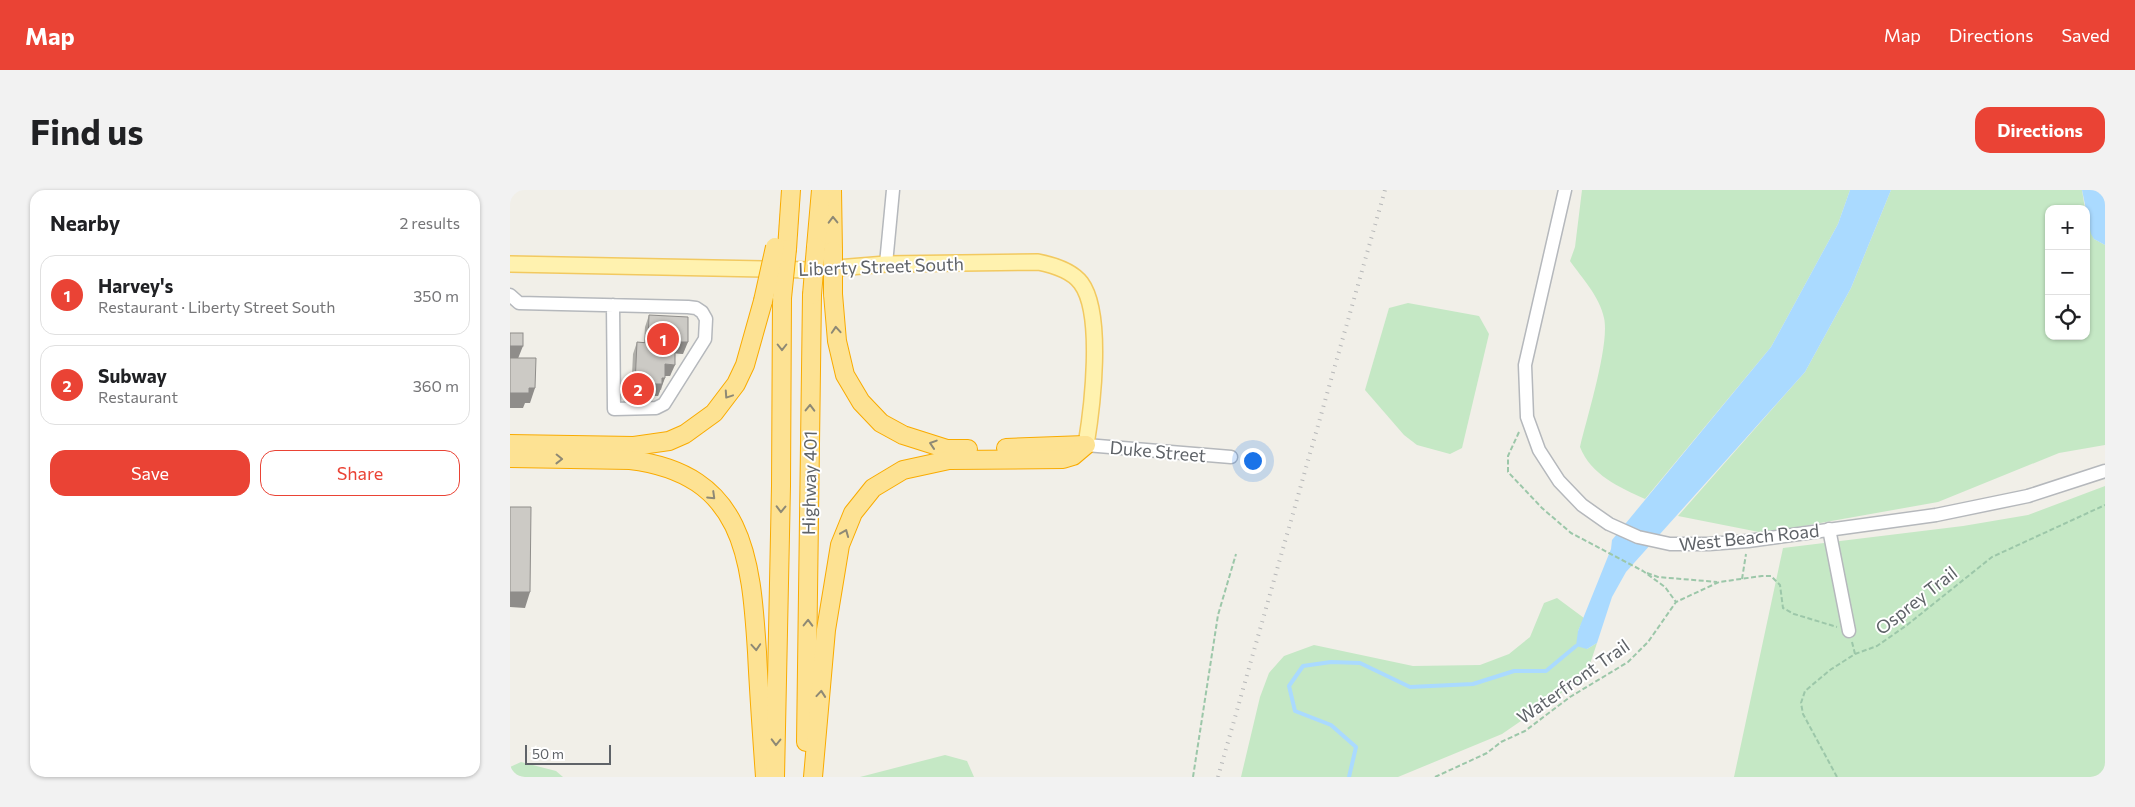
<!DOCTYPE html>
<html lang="en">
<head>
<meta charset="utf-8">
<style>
  :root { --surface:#fff; --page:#f2f2f2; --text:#202124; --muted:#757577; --line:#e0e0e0; --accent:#ea4335 }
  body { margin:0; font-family:Commissioner,sans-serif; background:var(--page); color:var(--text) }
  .controls { position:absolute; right:15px; top:15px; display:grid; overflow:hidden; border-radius:10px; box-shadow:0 1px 4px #0004 }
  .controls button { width:45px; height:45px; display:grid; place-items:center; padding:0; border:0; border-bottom:1px solid var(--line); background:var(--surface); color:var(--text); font:25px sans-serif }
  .scale { position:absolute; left:15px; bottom:12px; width:86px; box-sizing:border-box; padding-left:5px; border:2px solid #5f6368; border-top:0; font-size:14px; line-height:18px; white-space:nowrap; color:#5f6368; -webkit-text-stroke:4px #fff; paint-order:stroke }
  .you { position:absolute; left:742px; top:270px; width:18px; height:18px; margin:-12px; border:4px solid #fff; border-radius:50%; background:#1a73e8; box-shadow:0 0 0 8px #1a73e833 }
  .badge { display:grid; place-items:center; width:32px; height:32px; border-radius:50%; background:var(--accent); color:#fff; font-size:16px; font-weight:700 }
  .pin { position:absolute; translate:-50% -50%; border:2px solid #fff; box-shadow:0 1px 5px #0006 }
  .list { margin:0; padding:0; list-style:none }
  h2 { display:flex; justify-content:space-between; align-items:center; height:65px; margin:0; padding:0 20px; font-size:21px }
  h2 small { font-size:16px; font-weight:400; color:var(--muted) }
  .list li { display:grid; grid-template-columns:32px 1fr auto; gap:15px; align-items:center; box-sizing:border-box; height:80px; margin:0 10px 10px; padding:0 10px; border:1px solid var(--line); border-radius:15px }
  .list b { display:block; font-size:19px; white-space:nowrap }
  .list p { margin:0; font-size:16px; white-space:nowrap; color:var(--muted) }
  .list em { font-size:16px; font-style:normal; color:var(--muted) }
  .actions { display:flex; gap:10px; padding:15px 20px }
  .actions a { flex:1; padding:11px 0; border:1px solid var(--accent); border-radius:15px; text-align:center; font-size:18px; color:var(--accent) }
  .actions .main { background:var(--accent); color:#fff }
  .icon { flex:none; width:28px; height:28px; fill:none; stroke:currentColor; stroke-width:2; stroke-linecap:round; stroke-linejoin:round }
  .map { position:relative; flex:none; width:1595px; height:587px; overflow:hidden; border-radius:15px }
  header { display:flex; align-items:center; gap:30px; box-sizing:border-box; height:70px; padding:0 25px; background:var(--accent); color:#fff }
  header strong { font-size:24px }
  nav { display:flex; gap:28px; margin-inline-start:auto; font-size:18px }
  .intro { display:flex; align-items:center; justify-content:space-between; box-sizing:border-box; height:120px; padding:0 30px }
  h1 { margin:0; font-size:35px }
  .button { padding:12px 22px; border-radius:15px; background:var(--accent); color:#fff; font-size:18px; font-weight:700 }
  main { display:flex; gap:30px; padding:0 30px }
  aside { flex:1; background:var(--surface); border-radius:15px; box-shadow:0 1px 4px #0004 }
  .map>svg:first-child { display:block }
  .green { fill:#c5e8c5 }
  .water { fill:#aadaff }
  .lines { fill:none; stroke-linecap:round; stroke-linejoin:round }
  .stream { stroke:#aadaff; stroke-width:4 }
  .minor-casing { stroke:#b5b8bc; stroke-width:15 }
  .major-casing { stroke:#f2c960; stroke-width:18 }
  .highway-casing { stroke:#f9ab00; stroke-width:20 }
  .path { stroke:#9cc7a9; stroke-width:2; stroke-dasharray:5 2.5; stroke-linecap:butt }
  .minor { stroke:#fff; stroke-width:12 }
  .major { stroke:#fff2af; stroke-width:15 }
  .highway { stroke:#fde293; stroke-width:18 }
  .rail { stroke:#b6b7b8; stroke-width:4; stroke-dasharray:1 6; stroke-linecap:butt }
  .highway-bridge-casing { stroke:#f9ab00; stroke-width:20; stroke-linecap:butt }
  .highway-bridge { stroke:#fde293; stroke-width:18 }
  .wall { fill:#afaea9 }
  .shaded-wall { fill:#8f8d8a }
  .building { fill:#cccac5; stroke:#8f8d8a }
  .oneway { stroke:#8e8975 }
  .labels { text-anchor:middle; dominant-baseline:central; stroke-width:4; stroke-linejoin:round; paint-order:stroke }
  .street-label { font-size:18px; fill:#5f6368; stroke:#fff }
</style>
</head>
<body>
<header>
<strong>Map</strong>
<nav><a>Map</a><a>Directions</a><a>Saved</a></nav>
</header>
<div class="intro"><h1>Find us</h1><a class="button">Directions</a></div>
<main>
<aside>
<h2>Nearby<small>2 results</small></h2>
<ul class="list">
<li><span class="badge">1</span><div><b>Harvey's</b><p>Restaurant · Liberty Street South</p></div><em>350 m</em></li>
<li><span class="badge">2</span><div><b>Subway</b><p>Restaurant</p></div><em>360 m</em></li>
</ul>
<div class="actions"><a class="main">Save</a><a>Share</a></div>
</aside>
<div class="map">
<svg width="1595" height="587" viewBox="0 0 1595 587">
  <rect width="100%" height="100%" fill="#f1efe8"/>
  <g class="green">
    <path d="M1072 0H1340L1328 34 1261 157 1135 309C1109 297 1081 285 1070 257 1077 227 1100 154 1094 128 1090 107 1072 88 1060 71L1065 57Z"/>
    <polygon points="1381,0 1572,0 1575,19 1539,19 1539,146 1576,146 1576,23 1584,49 1595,55 1595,255 1549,263 1428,312 1254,343 1168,326 1295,182 1341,98"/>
    <polygon points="898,113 969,126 979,144 952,258 940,264 907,255 894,245 855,200 879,118"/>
    <polygon points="1595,296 1595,587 1224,587 1273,358 1453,336 1518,325"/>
    <polygon points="1047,408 1074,428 1068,441 1077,459 1087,453 1076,486 992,544 888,587 731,587 750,507 759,483 774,466 804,455 903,476 970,475 999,464 1020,447 1034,413"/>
    <polygon points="435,565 457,571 464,587 350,587"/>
    <polygon points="11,572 46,581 53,587 0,587 0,577"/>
  </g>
  <g class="water">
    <polygon points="1340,0 1381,0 1341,98 1295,182 1116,382 1102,407 1087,453 1077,459 1066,456 1068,441 1101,359 1102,350 1261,157 1328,34"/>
    <polygon points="1572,0 1595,0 1595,55 1584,49 1581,44"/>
  </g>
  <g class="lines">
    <polyline class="stream" points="839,587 846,557 821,535 785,521 779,496 793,476 821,472 850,473 900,497 963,494 1004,481 1036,481 1066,456"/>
    <defs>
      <g id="minor">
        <polyline points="1055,0 1015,175 1017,227 1029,260 1049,291 1072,315 1099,334 1128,347 1160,354 1199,354 1238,351 1426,325 1518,306 1595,281"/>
        <polyline points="376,74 383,0"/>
        <polyline points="0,105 9,113 178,117 186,118 192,122 196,129 195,149 154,214 146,218 104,219 103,115"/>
        <polyline points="576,255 721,267"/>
        <polyline points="1319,339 1339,441"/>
      </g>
      <path id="major" d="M0 74 302 80 376 74 528 72C543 75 562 81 571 93 594 124 582 219 576 255"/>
      <g id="highway">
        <polyline points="322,0 323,61"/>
        <polyline points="306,57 311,0"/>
        <polyline points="277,59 281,0"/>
        <polyline points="323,104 327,151 335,185 351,212 371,233 393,245 437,259 458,259"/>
        <polyline points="0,254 124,256 159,251 175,244 204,223 226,194 235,175 253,111"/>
        <polyline points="496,258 575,255"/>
        <path d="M0 268 120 270C234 284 241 367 247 462 249 504 252 545 255 587"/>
        <polyline points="296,552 302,105"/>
        <polyline points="265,587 271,296 272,108"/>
        <polyline points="303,587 316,440 330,355 343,323 363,298 393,280 439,270 553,269 563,266 576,255"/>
      </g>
    </defs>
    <use href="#minor" class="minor-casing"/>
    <use href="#major" class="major-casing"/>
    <use href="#highway" class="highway-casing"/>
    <g class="path">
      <polyline points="1009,242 998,266 998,282 1032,318 1061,343 1133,381 1155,397 1166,412"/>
      <polyline points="1137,383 1148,387 1207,392"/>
      <polyline points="1232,389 1236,364"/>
      <polyline points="1342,452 1345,464"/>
      <polyline points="683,587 708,425 726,364"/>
      <polyline points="925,587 977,563 991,552 1015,541 1060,507 1118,472 1138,452 1166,412 1209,392 1252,386 1261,386 1270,395 1273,418 1284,424 1327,437"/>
      <polyline points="1327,587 1293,524 1291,513 1295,501 1320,480 1345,464 1367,456 1397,435 1482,367 1595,315"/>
    </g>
    <use href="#minor" class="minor"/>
    <use href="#major" class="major"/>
    <use href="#highway" class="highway"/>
    <polyline class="rail" points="708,587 875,0"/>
    <defs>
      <g id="highway-bridge">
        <polyline points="323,61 323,104"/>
        <polyline points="302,105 306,57"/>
        <polyline points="272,108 277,59"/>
        <polyline points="253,111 265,57"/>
      </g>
    </defs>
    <use href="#highway-bridge" class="highway-bridge-casing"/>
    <use href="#highway-bridge" class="highway-bridge"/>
  </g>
  <polygon class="wall" points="139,125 173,164 165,163 160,186 155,186 151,200 150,200 148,206 121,205 123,164 127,152 134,152 135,137"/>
  <g class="shaded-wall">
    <polygon points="165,152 178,152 173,164 161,163"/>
    <polygon points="0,156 13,156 7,171 0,171"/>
    <polygon points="155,174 165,175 160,186 151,186"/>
    <polygon points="152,188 155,188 148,206 121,205 125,194"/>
    <polygon points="19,198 25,198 20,213 15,213 13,218 0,218 0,203"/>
    <polygon points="0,402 20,402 15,418 0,417"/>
  </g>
  <g class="building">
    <polygon points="139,125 178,127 178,152 165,152 165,175 155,174 155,188 152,188 152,194 125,194 127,152 138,153"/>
    <rect x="0" y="143" width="13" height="13"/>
    <polygon points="0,168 26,168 25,198 19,198 19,203 0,203"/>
    <polygon points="0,317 21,317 20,402 0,402"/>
  </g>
  <defs><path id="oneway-chevron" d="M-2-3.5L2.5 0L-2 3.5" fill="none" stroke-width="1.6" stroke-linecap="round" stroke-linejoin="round" transform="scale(1.25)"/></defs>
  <g class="oneway">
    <use href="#oneway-chevron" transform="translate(323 30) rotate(-91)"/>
    <use href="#oneway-chevron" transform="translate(326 140) rotate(-94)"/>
    <use href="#oneway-chevron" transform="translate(272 157) rotate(90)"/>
    <use href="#oneway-chevron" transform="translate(218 205) rotate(124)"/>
    <use href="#oneway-chevron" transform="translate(300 218) rotate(-89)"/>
    <use href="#oneway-chevron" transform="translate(423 254) rotate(-162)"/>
    <use href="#oneway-chevron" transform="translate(49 269) rotate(1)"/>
    <use href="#oneway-chevron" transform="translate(202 306) rotate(44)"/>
    <use href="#oneway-chevron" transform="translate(271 319) rotate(91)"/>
    <use href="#oneway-chevron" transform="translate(335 343) rotate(-68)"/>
    <use href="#oneway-chevron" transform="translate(298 433) rotate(-89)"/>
    <use href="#oneway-chevron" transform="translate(246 457) rotate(86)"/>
    <use href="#oneway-chevron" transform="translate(311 504) rotate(-85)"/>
    <use href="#oneway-chevron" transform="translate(266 552) rotate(91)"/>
  </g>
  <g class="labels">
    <g class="street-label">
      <text transform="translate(371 76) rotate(-2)">Liberty Street South</text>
      <text transform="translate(648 261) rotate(5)">Duke Street</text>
      <text transform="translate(299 293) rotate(-89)">Highway 401</text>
      <text transform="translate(1239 347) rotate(-6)">West Beach Road</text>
      <text transform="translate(1406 410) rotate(-38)">Osprey Trail</text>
      <text transform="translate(1063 491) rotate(-35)">Waterfront Trail</text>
    </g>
  </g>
</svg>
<div class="controls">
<button>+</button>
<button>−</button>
<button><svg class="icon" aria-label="locate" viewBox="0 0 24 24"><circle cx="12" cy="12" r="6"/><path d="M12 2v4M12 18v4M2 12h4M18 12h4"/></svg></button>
</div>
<div class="scale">50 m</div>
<div class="you"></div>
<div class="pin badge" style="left:153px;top:149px">1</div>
<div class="pin badge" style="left:128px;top:199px">2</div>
</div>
</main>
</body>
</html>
